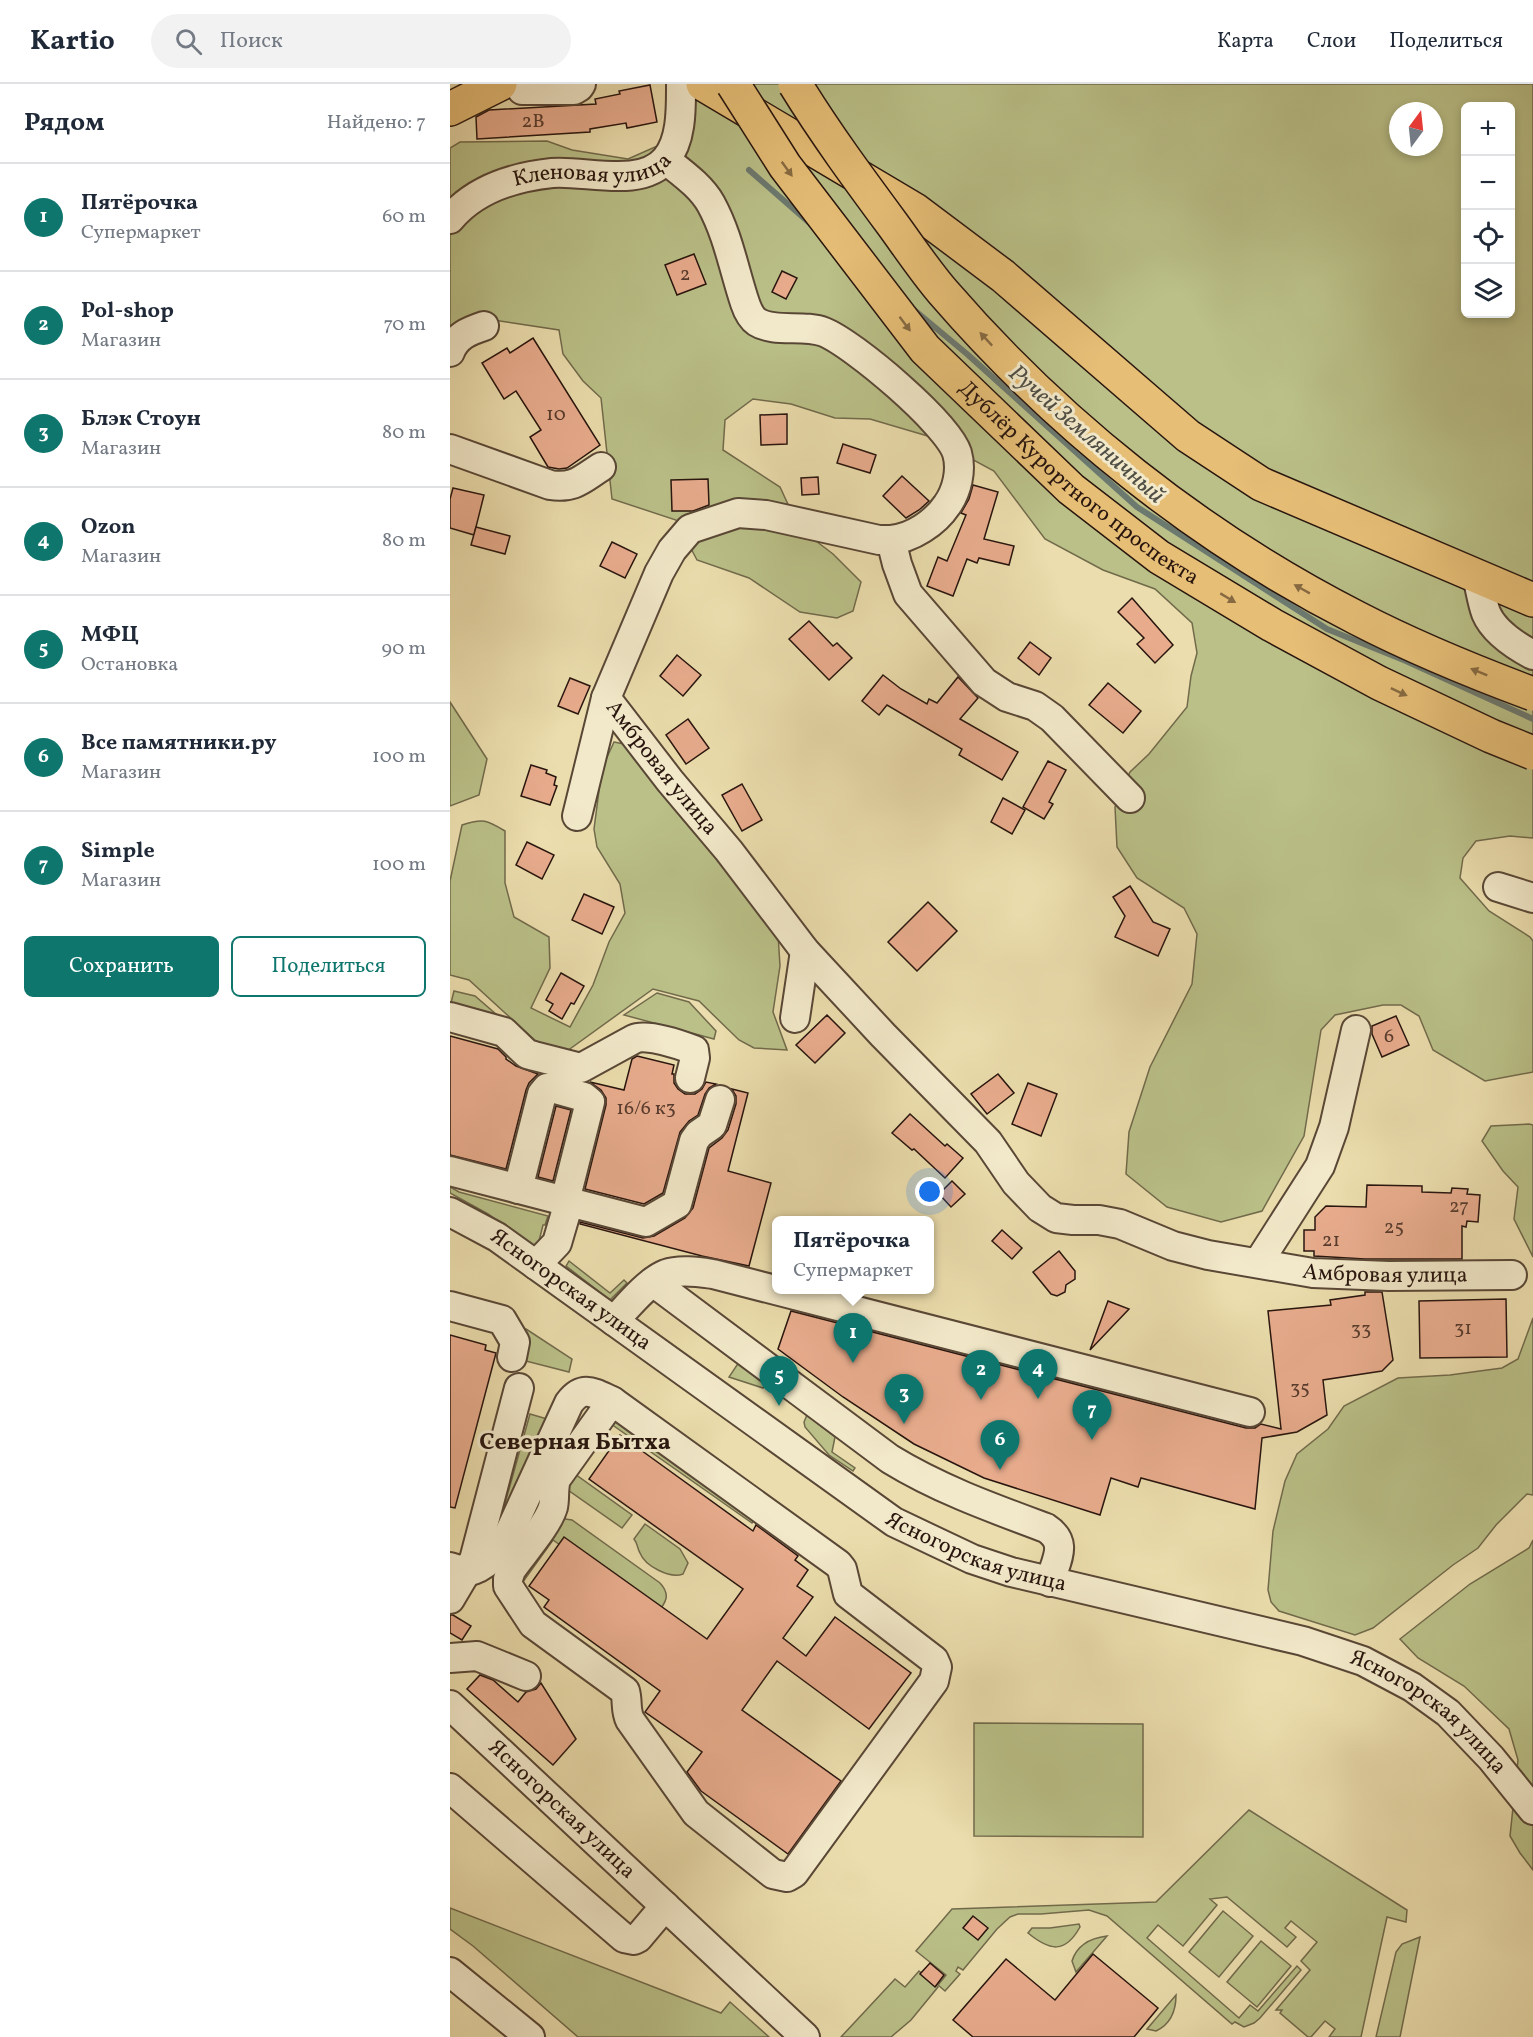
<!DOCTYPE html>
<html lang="ru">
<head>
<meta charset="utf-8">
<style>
  :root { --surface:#fff; --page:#f2f2f3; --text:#1f2937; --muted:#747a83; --line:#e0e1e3; --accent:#0f766e }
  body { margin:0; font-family:Vollkorn,serif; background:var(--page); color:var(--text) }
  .controls { position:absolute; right:18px; top:18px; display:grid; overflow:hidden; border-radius:9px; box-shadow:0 3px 9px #0003 }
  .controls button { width:54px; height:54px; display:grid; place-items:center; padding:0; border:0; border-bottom:2px solid var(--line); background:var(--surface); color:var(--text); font:30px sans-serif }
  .compass { position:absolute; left:939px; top:18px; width:54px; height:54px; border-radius:50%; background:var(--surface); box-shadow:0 3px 9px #0003; rotate:15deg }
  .you { position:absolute; left:480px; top:1108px; width:21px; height:21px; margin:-15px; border:4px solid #fff; border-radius:50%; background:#1a73e8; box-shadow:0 0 0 9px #1a73e833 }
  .badge { display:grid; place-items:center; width:39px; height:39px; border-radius:50%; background:var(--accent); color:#fff; font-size:20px; font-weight:700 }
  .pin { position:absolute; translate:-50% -50px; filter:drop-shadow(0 2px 3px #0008) }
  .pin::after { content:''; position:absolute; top:32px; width:21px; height:18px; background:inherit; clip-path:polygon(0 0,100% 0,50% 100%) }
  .popup { position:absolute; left:322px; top:1132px; width:162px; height:78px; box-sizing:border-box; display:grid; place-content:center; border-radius:9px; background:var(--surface); filter:drop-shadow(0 2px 4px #0005); font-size:20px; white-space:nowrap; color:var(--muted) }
  .popup b { font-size:22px; color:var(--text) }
  .popup::after { content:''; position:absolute; left:50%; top:100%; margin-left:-12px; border:12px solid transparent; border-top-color:var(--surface) }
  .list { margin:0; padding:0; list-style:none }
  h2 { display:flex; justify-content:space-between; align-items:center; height:78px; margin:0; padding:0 24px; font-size:26px }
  h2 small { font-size:20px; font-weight:400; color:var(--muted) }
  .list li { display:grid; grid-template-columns:39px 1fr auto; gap:18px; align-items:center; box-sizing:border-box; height:108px; padding:0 24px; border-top:2px solid var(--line) }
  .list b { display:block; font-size:22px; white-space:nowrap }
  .list p { margin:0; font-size:20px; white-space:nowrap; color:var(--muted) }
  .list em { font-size:20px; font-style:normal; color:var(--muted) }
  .actions { display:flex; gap:12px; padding:18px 24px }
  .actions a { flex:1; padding:14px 0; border:2px solid var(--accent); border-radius:9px; text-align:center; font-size:21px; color:var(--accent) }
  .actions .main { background:var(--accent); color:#fff }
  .icon { flex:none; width:33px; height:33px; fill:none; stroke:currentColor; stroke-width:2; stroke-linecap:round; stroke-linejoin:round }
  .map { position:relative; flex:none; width:1083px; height:1953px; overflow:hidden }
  header { display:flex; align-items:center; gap:36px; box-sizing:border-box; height:84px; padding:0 30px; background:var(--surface); border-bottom:2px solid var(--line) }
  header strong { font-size:28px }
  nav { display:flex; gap:33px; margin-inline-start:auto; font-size:21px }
  .search { width:420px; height:54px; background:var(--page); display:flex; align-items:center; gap:15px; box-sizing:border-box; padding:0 21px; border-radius:33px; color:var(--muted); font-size:22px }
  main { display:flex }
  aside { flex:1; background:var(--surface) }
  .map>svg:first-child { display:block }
  .green { fill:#bac088; stroke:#716a4b; stroke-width:1.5; fill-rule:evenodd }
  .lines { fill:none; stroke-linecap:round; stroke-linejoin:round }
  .stream { stroke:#6c796f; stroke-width:6 }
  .building { fill:#e8ac8d; stroke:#28150e; stroke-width:1.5 }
  .minor-casing { stroke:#594736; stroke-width:32 }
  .major-casing { stroke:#28150e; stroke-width:36 }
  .minor { stroke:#f2e9ca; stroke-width:28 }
  .major { stroke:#e6be76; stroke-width:33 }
  .major-bridge-casing { stroke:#28150e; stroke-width:36; stroke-linecap:butt }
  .major-bridge { stroke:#e6be76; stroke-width:33 }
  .oneway { fill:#876a42 }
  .labels { text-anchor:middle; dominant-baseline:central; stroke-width:6; stroke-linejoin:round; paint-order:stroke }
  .number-label { font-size:20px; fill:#583b2e }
  .street-label { font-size:22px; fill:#28150e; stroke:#f2e9ca }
  .water-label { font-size:24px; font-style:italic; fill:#504f46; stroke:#f2e9ca }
  .neighbourhood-label { font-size:24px; font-weight:bold; fill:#28150e; stroke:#f2e9ca }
</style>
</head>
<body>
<header>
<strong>Kartio</strong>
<div class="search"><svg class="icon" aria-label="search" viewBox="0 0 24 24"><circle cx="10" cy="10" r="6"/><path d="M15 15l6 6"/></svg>Поиск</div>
<nav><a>Карта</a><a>Слои</a><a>Поделиться</a></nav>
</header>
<main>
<aside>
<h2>Рядом<small>Найдено: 7</small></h2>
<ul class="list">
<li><span class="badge">1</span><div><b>Пятёрочка</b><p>Супермаркет</p></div><em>60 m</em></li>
<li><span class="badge">2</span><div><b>Pol-shop</b><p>Магазин</p></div><em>70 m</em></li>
<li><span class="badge">3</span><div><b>Блэк Стоун</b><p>Магазин</p></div><em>80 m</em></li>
<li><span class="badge">4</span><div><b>Ozon</b><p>Магазин</p></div><em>80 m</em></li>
<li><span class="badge">5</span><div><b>МФЦ</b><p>Остановка</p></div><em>90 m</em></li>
<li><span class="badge">6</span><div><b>Все памятники.ру</b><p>Магазин</p></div><em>100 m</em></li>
<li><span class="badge">7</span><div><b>Simple</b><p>Магазин</p></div><em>100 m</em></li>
</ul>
<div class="actions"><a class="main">Сохранить</a><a>Поделиться</a></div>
</aside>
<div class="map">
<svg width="1083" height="1953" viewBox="0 0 1083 1953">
  <rect width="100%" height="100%" fill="#ebddad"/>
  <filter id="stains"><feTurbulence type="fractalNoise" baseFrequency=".00333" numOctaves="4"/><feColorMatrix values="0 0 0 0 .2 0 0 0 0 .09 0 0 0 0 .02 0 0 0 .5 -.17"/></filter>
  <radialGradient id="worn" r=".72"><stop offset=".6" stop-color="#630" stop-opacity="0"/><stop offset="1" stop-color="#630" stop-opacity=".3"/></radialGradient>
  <g class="green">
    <path d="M223 0H1083V754L1060 752 1026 757 1013 774 1010 794 1039 827 1080 853 1083 857V988L1035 997 983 966 969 932 951 921H933L885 931 871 946 854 1052 812 1127 771 1138 717 1123 676 1090 679 1048 700 983 742 900 747 850 734 824 687 794 667 763 665 723 680 688 699 670 737 623 741 592 747 569 742 539 705 505 653 486 595 455 544 387 481 353 420 335 385 334 341 320 303 315 275 336 273 366 330 403 349 444 383 470 411 498 403 527 387 534 350 528 299 494 247 476 226 436 162 415 151 314 133 297 113 270 109 246 30 234 0 253V64L10 58 97 57 122 66 178 75 212 60ZM1016 22H1060V230H1016ZM948 27H984V63H948Z"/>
    <polygon points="0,618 37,675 29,711 0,722"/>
    <path d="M164 658 184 662 262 761 328 850 330 882 323 928 337 966 304 964 289 956 249 917 203 905 117 967 88 959 19 896 0 891V797L12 741C33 734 37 736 55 747V799L64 833 99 853 100 884 81 924 120 943 143 901 159 858 175 829 170 800 147 763 144 745 152 684Z"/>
    <polygon points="4,907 25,912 54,937 0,923"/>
    <polygon points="207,909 239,918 266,947 264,955 174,931"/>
    <polygon points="1079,1040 1083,1041 1083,1173 1064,1135 1068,1103 1053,1087 1032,1057 1041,1042"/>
    <polygon points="0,1103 9,1108 98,1132 95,1141 93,1141 87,1165 38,1130 0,1109"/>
    <polygon points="119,1177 160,1209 174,1196 177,1199 160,1216 116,1182"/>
    <polygon points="1083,1234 1083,1411 1077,1410 1046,1441 1028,1464 1003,1481 923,1544 905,1551 829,1527 821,1518 818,1506 823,1447 835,1397 847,1370 878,1345 894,1322 948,1294 1000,1291 1052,1284 1068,1275"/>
    <polygon points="76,1245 122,1275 119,1288 68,1275"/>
    <polygon points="289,1278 316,1299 313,1304 279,1293"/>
    <polygon points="80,1330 104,1337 47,1448"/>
    <polygon points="357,1331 385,1353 382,1368 405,1384 403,1387 379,1371 355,1343 354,1338"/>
    <polygon points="164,1335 306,1434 302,1439 161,1340 125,1390 182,1431 172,1444 118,1406 117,1387"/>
    <path d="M109 1434 122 1436 210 1499C221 1511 216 1518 207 1530L103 1456 67 1506 66 1491Z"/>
    <path d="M195 1440 230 1465 238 1479 233 1490C220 1495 195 1482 190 1469 187 1464 188 1460 184 1455Z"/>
    <polygon points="1083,1456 1083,1786 1070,1769 1060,1752 1068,1676 1059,1645 1014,1602 968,1574 950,1555 1020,1500 1079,1464"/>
    <polygon points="524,1639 693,1640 693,1753 524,1752"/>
    <polygon points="799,1726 957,1826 956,1838 937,1833 911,1953 879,1953 885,1945 875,1937 861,1953 858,1953 830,1929 832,1926 826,1926 860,1886 851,1877 867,1858 841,1837 835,1844 846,1853 837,1863 777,1813 760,1815 767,1821 733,1862 708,1841 697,1854 789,1934 800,1921 808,1927 847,1882 851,1886 810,1934 804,1939 794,1943 785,1938 782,1940 657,1832 639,1826 591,1830 568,1830 560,1833 547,1845 513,1886 508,1883 506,1887 510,1890 495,1907 488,1901 496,1891 466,1867 502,1825 706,1818"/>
    <polygon points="0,1824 271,1929 280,1918 319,1953 128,1953 23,1862 0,1845"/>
    <polygon points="773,1827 803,1852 769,1893 739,1868"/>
    <path d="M629 1840 630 1843C615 1870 600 1867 578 1849L582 1844H600Z"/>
    <path d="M657 1852 626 1888 622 1877C627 1861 641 1854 657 1852Z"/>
    <polygon points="970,1853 950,1953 926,1953 946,1868 952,1860"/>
    <polygon points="811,1857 841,1882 807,1923 777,1898"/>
    <polygon points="469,1887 488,1903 461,1936 441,1953 391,1953 445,1895 455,1903"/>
    <path d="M726 1911C726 1926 721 1940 706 1947L697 1945Z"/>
  </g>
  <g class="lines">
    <g class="stream">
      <polyline points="299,86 363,142"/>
      <polyline points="463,225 517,270 687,423 877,545 956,577 1083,635"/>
    </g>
  </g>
  <g class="building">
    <polygon points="200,1 207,38 177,44 176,39 140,45 140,48 27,55 26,33 39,26 146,20 145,15 170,10 169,7"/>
    <polygon points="244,170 256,200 227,211 215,181"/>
    <polygon points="332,187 347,194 336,215 322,208"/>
    <polygon points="83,254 150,361 117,384 109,385 98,383 80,353 91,346 66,307 54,315 32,279 57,264 60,269"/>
    <polygon points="337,330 337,360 311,361 310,331"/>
    <polygon points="393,360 426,371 420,389 387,379"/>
    <polygon points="452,392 479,417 469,426 456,434 433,412"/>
    <polygon points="368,393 369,410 352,411 351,394"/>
    <polygon points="258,395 259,421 243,427 222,427 221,396"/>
    <polygon points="523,401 548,408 534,455 564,462 559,481 529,474 527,479 517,475 503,512 477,502 488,473 497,477 516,431 511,429 519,415"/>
    <polygon points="3,404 34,411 24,451 0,444 0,415"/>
    <polygon points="26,443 60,452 55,470 21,461"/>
    <polygon points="162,458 187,470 175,494 150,482"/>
    <polygon points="682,514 723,561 705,579 687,560 694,554 668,528"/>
    <polygon points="359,537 383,562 387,559 402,574 379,596 339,555"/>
    <polygon points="580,558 601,574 589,591 568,574"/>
    <polygon points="227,571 251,591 233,612 210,592"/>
    <polygon points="433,591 451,605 477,620 479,615 487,619 508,593 528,614 510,635 568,668 552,696 509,671 512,665 437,621 429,631 412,617"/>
    <polygon points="120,594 140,602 128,630 108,622"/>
    <polygon points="658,599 691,627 673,649 639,621"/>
    <polygon points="238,635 259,664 236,680 216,651"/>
    <polygon points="598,677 616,686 599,718 603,720 594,735 573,723"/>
    <polygon points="81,681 97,686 96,689 106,693 104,701 107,702 100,721 71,712"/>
    <polygon points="292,700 312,736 292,747 272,711"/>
    <polygon points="553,714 575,726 562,750 541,738"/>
    <polygon points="77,758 104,771 92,795 66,781"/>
    <polygon points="680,802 703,838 720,845 708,872 665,853 675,832 663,813"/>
    <polygon points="134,810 164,823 152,850 122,836"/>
    <polygon points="478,818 507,847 467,887 438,858"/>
    <polygon points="111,889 134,902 124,920 121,919 112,935 99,927 103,920 96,916"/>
    <polygon points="377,931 395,949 365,979 346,961"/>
    <polygon points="946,932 959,961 932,973 922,950 922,942"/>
    <polygon points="0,952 48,965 56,973 56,975 66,982 88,990 79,999 76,1006 56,1085 0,1071"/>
    <polygon points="187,972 224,981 222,990 224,990 224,999 228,1005 235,1010 245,1010 252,1005 256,998 266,1000 259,1004 255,1010 248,1031 239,1037 230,1048 213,1109 194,1120 135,1105 156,1021 156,1014 151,1006 140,998 174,1006 182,975"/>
    <polygon points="548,990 564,1009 537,1030 521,1010"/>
    <polygon points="578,999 607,1010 591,1052 562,1040"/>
    <polygon points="282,1005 298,1009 278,1087 321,1099 299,1182 252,1172 130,1140 130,1138 193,1154 204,1152 235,1134 243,1124 259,1064 272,1054 278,1046 286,1020 286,1012"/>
    <polygon points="106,1022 121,1026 103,1097 88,1093"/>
    <polygon points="460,1030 495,1062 497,1060 513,1074 495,1094 464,1065 462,1066 442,1049"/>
    <polygon points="502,1097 515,1110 501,1123 489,1110"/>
    <polygon points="917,1101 972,1102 972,1108 1001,1109 1002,1104 1018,1105 1017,1110 1030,1111 1028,1138 1017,1137 1016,1143 1012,1142 1012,1175 915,1175 864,1172 864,1167 854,1167 854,1146 865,1146 865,1133 876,1122 916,1123"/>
    <polygon points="552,1146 572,1164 562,1175 542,1157"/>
    <polygon points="609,1167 625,1187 625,1195 616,1201 615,1208 607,1212 601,1210 583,1188"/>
    <polygon points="915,1208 932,1208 943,1276 932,1287 873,1296 877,1331 847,1348 812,1354 805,1425 691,1394 688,1403 661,1394 650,1431 534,1394 464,1360 393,1313 328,1265 341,1227 796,1344 805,1344 811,1340 831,1345 818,1227 881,1221 880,1216 915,1211"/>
    <polygon points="1056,1215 1057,1273 970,1274 969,1217"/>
    <polygon points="658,1217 679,1225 640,1266"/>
    <polygon points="0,1251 36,1261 35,1266 46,1269 5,1424 0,1423"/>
    <polygon points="170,1351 303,1447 306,1441 348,1472 345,1476 358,1486 347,1502 363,1513 333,1554 356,1572 385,1533 461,1589 419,1645 327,1577 292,1626 391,1697 338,1770 251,1707 237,1688 252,1668 195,1628 210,1607 94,1523 99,1516 79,1502 114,1453 257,1555 293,1505 139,1395"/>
    <polygon points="0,1531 3,1531 21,1542 12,1556 0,1549"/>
    <polygon points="30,1591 43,1596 68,1618 76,1608 86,1605 91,1599 126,1655 103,1681 17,1605"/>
    <polygon points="523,1832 538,1844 528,1856 513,1844"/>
    <polygon points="643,1870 708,1924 684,1953 523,1953 503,1936 556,1875 605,1916"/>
    <polygon points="480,1879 494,1891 485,1903 470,1890"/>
  </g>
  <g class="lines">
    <defs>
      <g id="minor">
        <polyline points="72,6 124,6 129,3 131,0"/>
        <path d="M216 76C232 89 251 102 261 120 278 151 284 186 295 219 297 225 301 234 307 238 324 249 354 240 374 248 404 260 498 340 507 369 512 386 507 407 497 421 485 439 462 454 441 456"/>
        <path id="s1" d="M0 135C25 105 64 93 102 89 136 86 191 105 216 75 232 56 231 24 231 0"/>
        <path d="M0 268C6 252 19 247 34 242"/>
        <path d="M0 365 100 401C124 405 132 395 151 383"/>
        <path d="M1027 492C1030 504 1032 518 1036 529 1044 548 1066 562 1083 571"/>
        <path id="s2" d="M680 714 602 634 585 622 557 613 534 598 458 510 447 480 441 456H429L316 431 288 429 240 445 222 466 209 489 156 614 220 697 279 767 355 867 433 951 538 1058 566 1099 590 1124 606 1134 623 1136H649L670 1140 723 1162 758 1171 863 1189 939 1192 1062 1191"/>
        <polyline points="127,732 156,614"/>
        <polyline points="1048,803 1083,814"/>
        <path d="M0 933 54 948 77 970 84 972 131 984 184 955C196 949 231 961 244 966L245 974 240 994"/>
        <polyline points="345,934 355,867"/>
        <polyline points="0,1087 119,1118"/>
        <polyline points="68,1105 92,1010 97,1004 102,1004 134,1013 140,1018 115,1117"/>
        <path id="s3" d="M0 1128 47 1153 444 1438 522 1475 561 1488 853 1557 913 1577 962 1603 998 1629 1041 1674 1083 1726"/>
        <polyline points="808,1179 870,1082 884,1043 906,946"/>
        <polyline points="86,1181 107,1159 119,1118 196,1138 227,1120 244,1057 249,1050 262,1041 270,1016"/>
        <path d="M203 1198 440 1375C489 1405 542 1424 596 1444 619 1459 606 1475 600 1498"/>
        <polyline points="0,1222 52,1236 65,1258 62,1273"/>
        <path d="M164 1237C177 1223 198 1197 216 1190 230 1185 249 1188 263 1190L800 1328"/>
        <path d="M162 1317 388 1480 392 1485 398 1510 484 1576 487 1583 484 1597 344 1789 337 1793 323 1790 246 1729 180 1636C175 1626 178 1617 175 1607L83 1540 58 1502V1495L61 1486C72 1470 98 1441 103 1423 105 1415 103 1405 106 1395Z"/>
        <polyline points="0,1483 16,1488 0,1515"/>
        <path d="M16 1488C36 1484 46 1470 57 1454L119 1319C133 1300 144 1309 162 1317"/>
        <polyline points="16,1488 24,1476 69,1304"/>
        <polyline points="0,1574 27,1572 76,1592"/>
        <path id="s4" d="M0 1621 355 1953"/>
        <polyline points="0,1704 174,1854 184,1856 188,1854 215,1822"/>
        <polyline points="0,1888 80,1953"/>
      </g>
      <g id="major">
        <polyline points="253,0 465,126 553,192 738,352 811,400 1083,516"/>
        <polyline points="0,25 50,0"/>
      </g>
    </defs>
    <use href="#minor" class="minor-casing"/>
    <use href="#major" class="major-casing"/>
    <use href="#minor" class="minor"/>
    <use href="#major" class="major"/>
    <defs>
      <g id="major-bridge">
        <path id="s5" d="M283 0 335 82 475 265 621 405 709 473 822 541 929 599 1041 652 1083 669"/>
        <path d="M345 0C375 49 409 95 443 141 459 163 475 187 493 208 608 341 750 454 907 534 963 563 1024 588 1083 610"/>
      </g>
    </defs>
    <use href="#major-bridge" class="major-bridge-casing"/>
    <use href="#major-bridge" class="major-bridge"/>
  </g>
  <defs><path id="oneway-solid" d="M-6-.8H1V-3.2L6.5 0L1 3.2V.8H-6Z" transform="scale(1.5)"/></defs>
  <g class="oneway">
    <use href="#oneway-solid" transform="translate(337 85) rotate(54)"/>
    <use href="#oneway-solid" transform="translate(455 240) rotate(53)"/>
    <use href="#oneway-solid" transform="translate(536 255) rotate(-133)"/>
    <use href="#oneway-solid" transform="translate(852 505) rotate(-151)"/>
    <use href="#oneway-solid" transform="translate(778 514) rotate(31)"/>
    <use href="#oneway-solid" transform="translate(1029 588) rotate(-158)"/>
    <use href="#oneway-solid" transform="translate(949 608) rotate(25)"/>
  </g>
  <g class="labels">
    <g class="number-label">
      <text x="83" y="38">2В</text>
      <text x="235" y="191">2</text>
      <text x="106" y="331">10</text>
      <text x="939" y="953">6</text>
      <text x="196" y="1025">16/6 к3</text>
      <text x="1009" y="1123">27</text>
      <text x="944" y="1144">25</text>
      <text x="881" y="1157">21</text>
      <text x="1013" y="1245">31</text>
      <text x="911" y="1246">33</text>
      <text x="850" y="1305">35</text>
    </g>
    <g class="street-label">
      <text stroke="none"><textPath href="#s1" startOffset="156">Кленовая улица</textPath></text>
      <text stroke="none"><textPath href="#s5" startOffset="532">Дублёр Курортного проспекта</textPath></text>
      <text stroke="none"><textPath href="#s2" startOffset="848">Амбровая улица</textPath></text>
      <text stroke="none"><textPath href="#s2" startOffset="1785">Амбровая улица</textPath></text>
      <text stroke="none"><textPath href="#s3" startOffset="144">Ясногорская улица</textPath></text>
      <text stroke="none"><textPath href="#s3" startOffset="630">Ясногорская улица</textPath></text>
      <text stroke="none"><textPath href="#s3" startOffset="1116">Ясногорская улица</textPath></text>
      <text stroke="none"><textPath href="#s4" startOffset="153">Ясногорская улица</textPath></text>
    </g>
    <g class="water-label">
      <text transform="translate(636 351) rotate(41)">Ручей Земляничный</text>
    </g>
    <g class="neighbourhood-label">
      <text x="125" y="1359">Северная Бытха</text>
    </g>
  </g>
  <rect width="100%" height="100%" filter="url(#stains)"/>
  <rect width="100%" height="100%" fill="url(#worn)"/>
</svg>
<div class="controls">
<button>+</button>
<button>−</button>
<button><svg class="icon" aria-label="locate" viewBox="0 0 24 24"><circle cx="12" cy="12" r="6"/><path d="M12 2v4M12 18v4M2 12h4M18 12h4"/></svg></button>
<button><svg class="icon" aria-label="layers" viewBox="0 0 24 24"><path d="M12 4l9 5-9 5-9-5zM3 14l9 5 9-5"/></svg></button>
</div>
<svg class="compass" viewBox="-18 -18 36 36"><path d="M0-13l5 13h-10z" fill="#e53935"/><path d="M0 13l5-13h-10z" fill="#747a83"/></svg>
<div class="you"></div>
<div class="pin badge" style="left:403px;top:1279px">1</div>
<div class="popup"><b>Пятёрочка</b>Супермаркет</div>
<div class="pin badge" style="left:531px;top:1316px">2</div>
<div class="pin badge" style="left:454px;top:1340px">3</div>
<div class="pin badge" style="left:588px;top:1315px">4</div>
<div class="pin badge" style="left:329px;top:1322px">5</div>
<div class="pin badge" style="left:550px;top:1386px">6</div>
<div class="pin badge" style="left:642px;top:1356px">7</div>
</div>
</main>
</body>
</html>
